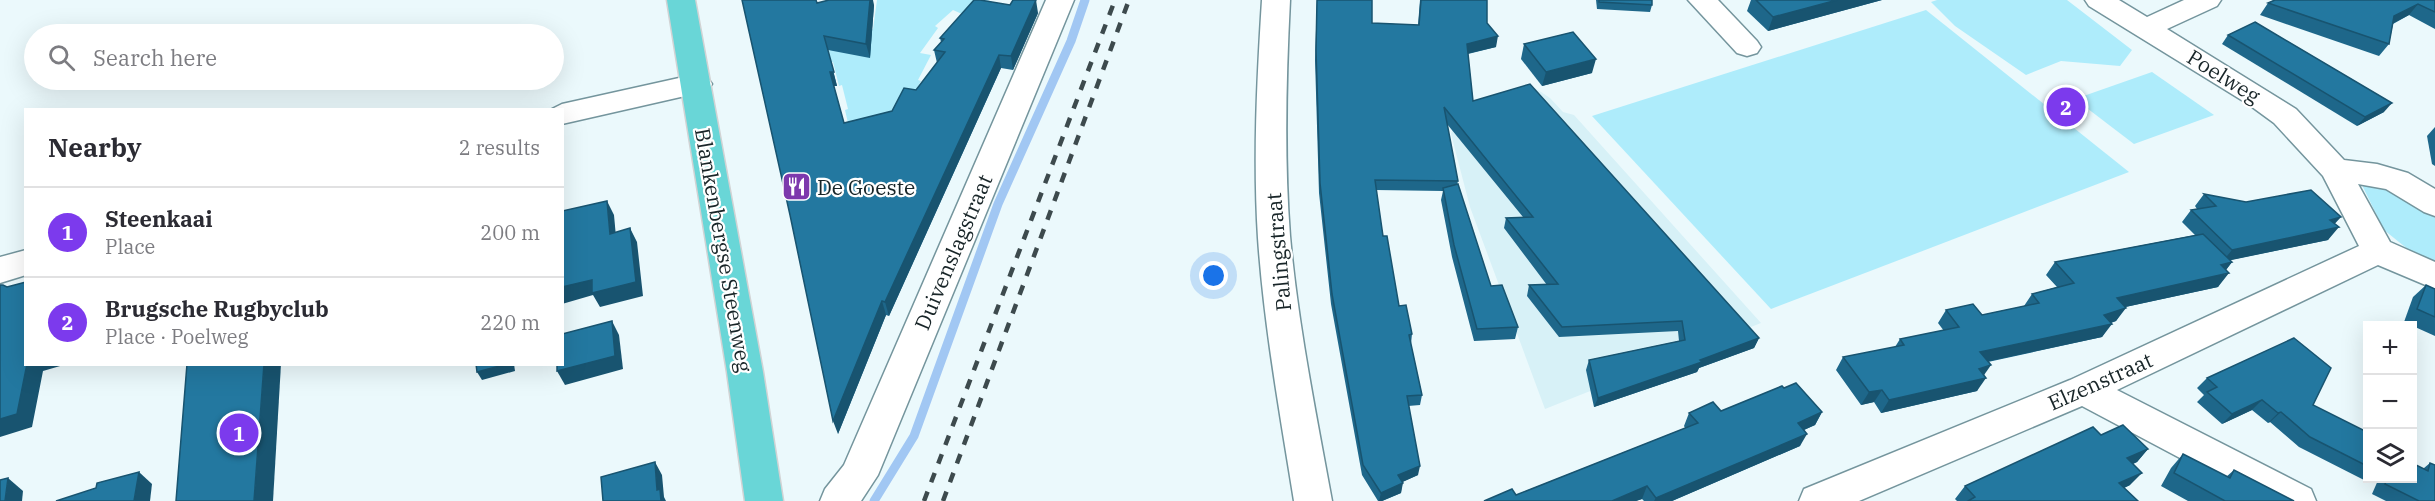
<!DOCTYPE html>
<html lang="en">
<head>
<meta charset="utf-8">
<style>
  :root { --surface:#fff; --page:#f2f2f3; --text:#2b2b33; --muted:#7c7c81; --line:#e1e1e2; --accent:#7c3aed }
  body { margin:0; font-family:"IBM Plex Serif",serif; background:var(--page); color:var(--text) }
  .controls { position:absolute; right:18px; bottom:18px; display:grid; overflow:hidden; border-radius:0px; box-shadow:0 6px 24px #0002 }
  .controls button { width:54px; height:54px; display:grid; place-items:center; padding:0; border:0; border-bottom:2px solid var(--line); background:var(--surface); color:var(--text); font:30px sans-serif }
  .you { position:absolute; left:1214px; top:276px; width:21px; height:21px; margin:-15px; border:4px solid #fff; border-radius:50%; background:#1a73e8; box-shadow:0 0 0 9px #1a73e833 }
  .badge { display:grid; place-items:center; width:39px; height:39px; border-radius:50%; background:var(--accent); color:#fff; font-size:20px; font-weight:700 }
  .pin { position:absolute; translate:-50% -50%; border:3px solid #fff; box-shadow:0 2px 6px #0006 }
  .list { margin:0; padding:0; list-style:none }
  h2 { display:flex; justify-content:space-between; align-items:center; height:78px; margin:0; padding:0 24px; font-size:26px }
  h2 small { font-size:20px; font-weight:400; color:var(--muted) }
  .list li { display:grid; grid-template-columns:39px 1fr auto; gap:18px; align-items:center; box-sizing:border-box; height:90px; padding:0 24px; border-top:2px solid var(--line) }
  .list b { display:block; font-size:22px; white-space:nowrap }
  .list p { margin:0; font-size:20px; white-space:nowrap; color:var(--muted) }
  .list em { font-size:20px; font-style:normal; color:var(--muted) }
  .icon { flex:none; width:33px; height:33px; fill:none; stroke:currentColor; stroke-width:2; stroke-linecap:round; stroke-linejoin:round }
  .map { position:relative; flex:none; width:2435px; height:501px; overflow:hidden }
  .search { position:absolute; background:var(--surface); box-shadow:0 6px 24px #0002; left:24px; top:24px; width:540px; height:66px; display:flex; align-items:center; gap:15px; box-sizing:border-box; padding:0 21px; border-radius:33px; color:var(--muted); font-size:22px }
  .panel { position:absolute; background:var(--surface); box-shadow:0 6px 24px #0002; left:24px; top:108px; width:540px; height:258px; border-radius:0px }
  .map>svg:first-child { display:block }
  .built { fill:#d7f1f7 }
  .green { fill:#aeecfb }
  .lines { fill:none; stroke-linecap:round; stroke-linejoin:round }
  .stream { stroke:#a1c7f3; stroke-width:9 }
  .minor-casing { stroke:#74959d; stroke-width:3 }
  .major-casing { stroke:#d1d3d4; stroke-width:3 }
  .minor { fill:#fff; fill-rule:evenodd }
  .major { fill:#69d6d7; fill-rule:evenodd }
  .rail { stroke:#3d4a4d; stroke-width:4.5; stroke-dasharray:10 10; stroke-linecap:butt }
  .wall { fill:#1e678a }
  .shaded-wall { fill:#185470 }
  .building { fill:#2378a0; stroke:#185470; stroke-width:1.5 }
  .labels { text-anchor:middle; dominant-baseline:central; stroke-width:4.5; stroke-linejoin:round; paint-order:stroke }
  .street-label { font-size:21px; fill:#182528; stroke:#fff }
  .poi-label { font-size:21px; fill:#182528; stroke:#fff; text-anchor:start }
</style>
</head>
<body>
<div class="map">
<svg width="2435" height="501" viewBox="0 0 2435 501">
  <rect width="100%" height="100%" fill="#ebf9fc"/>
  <polygon class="built" points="1535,88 1550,98 1563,112 1574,115 1761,323 1545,409 1470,207 1451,134 1459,108"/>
  <g class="green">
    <polygon points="877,0 989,0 984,8 962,14 953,10 935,26 938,28 920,53 931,55 918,80 921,81 897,124 851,136 845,110 848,109 842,85 839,86 833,62 826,63 824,52 831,50 828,40 873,29"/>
    <polygon points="1937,0 2067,0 2132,50 2120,66 2061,61 2026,75 1955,26 1931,2"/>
    <polygon points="1926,10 2129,172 1771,309 1592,116"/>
    <polygon points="2152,72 2214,115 2134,144 2075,99"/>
    <polygon points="2364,179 2435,210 2435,266 2424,262 2384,230 2361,183"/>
  </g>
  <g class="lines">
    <polyline class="stream" points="874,501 914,436 998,204 1071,41 1085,0"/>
    <defs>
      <g id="minor">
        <polygon points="1046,0 1074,0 878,475 861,501 820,501 825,489 844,465"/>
        <path d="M1262 0H1290C1286 79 1284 157 1290 236 1298 325 1316 413 1332 501H1294C1280 414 1264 326 1258 238 1253 159 1257 79 1262 0Z"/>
        <polygon points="1688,0 1718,0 1757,41 1761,47 1757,53 1747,56 1737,53"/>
        <polygon points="2085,0 2119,0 2147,17 2184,0 2221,0 2217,6 2167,29 2296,109 2344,160 2377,164 2408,173 2435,189 2435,216 2424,212 2386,189 2358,184 2390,242 2435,262 2435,289 2378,265 2117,390 2311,489 2316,501 2261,501 2082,406 1859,501 1799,501 1804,489 2070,380 2359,246 2323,176 2274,123 2248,104 2089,6"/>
        <polygon points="697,74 707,77 712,84 707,91 562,124 562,110 550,110 562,104"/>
        <polygon points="26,250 26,275 0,283 0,257"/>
      </g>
      <polygon id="major" points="667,0 695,0 763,372 783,501 745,501 727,372"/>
    </defs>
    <use href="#minor" class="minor-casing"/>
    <use href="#major" class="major-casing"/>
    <use href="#minor" class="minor"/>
    <use href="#major" class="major"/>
    <g class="rail">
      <polyline points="924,501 1115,0"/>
      <polyline points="943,501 1129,0"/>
    </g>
  </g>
  <g class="wall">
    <polygon points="1317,0 1372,23 1418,25 1420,0 1487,0 1487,23 1496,47 1468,54 1473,101 1759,338 1754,348 1699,368 1697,372 1594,407 1586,370 1589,360 1679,341 1678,331 1559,337 1527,296 1529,285 1547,285 1504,228 1506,218 1523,217 1447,124 1458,181 1457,185 1491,286 1518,327 1515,339 1474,341 1452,257 1441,200 1443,191 1376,190 1383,236 1399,306 1412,334 1411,344 1422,395 1420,405 1408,406 1418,475 1402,482 1401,493 1382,501 1378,501 1362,475 1331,304 1319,193 1315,60"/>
    <polygon points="1596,0 1652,0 1652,5 1650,12 1597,9"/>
    <polygon points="1751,0 1882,0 1768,31 1747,11"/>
    <polygon points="2274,0 2435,0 2435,29 2409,15 2393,24 2389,44 2379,56 2260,15 2268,3"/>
    <polygon points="817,3 874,5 870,58 828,50 837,86 834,86 844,123 892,111 916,90 937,63 934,50 941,42 940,38 1038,13 1013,70 1001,68 889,316 886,315 838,434"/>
    <polygon points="2228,35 2384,112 2357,126 2222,44"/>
    <polygon points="1524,44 1592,73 1542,86 1521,59"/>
    <polygon points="2435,127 2435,166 2432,164 2427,136"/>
    <polygon points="2204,194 2335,224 2328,240 2230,260 2232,262 2226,270 2218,287 2125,307 2116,321 2111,323 2102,337 1988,362 1984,375 1977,391 1881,413 1874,402 1861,405 1836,370 1843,357 1895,347 1900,339 1944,331 1938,323 1946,310 1982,315 2024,306 2032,294 2057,287 2046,275 2055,262 2195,235 2182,222 2191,210 2197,209 2195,206"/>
    <polygon points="2426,285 2435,289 2435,336 2404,322 2413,297"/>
    <polygon points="2207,378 2313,405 2367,432 2367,477 2364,480 2299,447 2270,422 2268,423 2252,410 2222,424 2197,402 2204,395 2197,388"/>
    <polygon points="1784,388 1822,412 1815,425 1804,430 1800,446 1672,501 1644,501 1642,499 1636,501 1484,501 1516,495 1685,428 1684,426 1689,413 1721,411"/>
    <polygon points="2101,435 2148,449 2137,462 2133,464 2130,485 2124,488 2138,501 1957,501 1955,499 1965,486"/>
    <polygon points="2183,454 2226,477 2234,470 2294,501 2188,501 2161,486 2171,468"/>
    <polygon points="2430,463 2435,501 2386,501 2372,494 2379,478 2412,478"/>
  </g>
  <g class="shaded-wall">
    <polygon points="870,0 873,0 874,5 870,58 866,44"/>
    <polygon points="1036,0 1038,13 1013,70 1011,56"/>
    <polygon points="1837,0 1882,0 1768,31 1773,17"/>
    <polygon points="2418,4 2409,15 2384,28 2394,16"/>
    <polygon points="824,36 837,86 834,86 830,72"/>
    <polygon points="1498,36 1496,47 1466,54 1467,44"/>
    <polygon points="999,55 1001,68 889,316 885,302"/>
    <polygon points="1596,59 1592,73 1542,86 1546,72"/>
    <polygon points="2392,103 2384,112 2357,126 2365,117"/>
    <polygon points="607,201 614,215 617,248 610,234"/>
    <polygon points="2341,217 2330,229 2339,227 2328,240 2222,262 2232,250 2330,220"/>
    <polygon points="630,228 637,242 643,296 600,307 593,295 562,304 562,287"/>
    <polygon points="2232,262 2222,275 2229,273 2218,287 2107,311 2117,298"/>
    <polygon points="882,301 886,315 838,434 833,421"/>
    <polygon points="2126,308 2116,321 2094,328 2104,315"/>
    <polygon points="612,321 619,335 623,369 565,385 557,371"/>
    <polygon points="2112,324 2102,337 1971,365 1980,352"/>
    <polygon points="1759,338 1754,348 1699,368 1697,372 1594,407 1598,398"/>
    <polygon points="27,364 67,364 43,371 32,427 0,437 0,419"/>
    <polygon points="264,364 281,364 273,501 254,501"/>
    <polygon points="507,364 514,364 515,371 482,380 477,372"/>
    <polygon points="1991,365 1982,378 1979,369"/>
    <polygon points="1986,378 1977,391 1881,413 1889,400"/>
    <polygon points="1882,390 1874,402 1861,405 1869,392"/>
    <polygon points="2262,400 2252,410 2222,424 2232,414"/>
    <polygon points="1822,412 1815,425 1790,436 1798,423"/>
    <polygon points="2281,412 2270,422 2268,423 2278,413"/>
    <polygon points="1807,434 1800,446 1672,501 1654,501 1656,498"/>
    <polygon points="2148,449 2137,462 2116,471 2127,458"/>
    <polygon points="655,462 662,475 664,497 666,501 661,501 657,490"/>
    <polygon points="1420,466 1418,475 1396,485 1398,475"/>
    <polygon points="139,472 152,484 150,501 134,501"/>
    <polygon points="2142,473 2130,485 2107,496 2119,483"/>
    <polygon points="8,478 23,491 22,501 5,501"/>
    <polygon points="1403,483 1401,493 1382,501 1379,501 1381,493"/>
    <polygon points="1647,486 1642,499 1636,501 1612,501"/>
  </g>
  <g class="building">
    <polygon points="742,0 816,0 817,3 829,0 870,0 866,44 824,36 834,72 830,72 844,123 892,111 904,88 916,90 945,52 934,50 944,39 940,38 974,0 980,0 1010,5 1013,0 1036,0 1011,56 999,55 885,302 882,301 833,421 790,215"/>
    <polygon points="1317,0 1372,0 1372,23 1419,25 1421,0 1487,0 1487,23 1498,36 1467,44 1473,101 1530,84 1759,338 1700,360 1702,362 1598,398 1589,360 1685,340 1682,321 1562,327 1529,285 1558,284 1506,218 1533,217 1444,107 1458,181 1375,180 1383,236 1387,236 1399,306 1406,305 1412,334 1409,335 1422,395 1407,396 1420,466 1398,475 1403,483 1381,493 1363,465 1332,294 1320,183 1316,50"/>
    <polygon points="1599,0 1652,0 1652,5 1599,2"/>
    <polygon points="1756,0 1837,0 1773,17"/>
    <polygon points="2275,0 2435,0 2435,12 2418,4 2394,16 2389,44 2268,3"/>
    <polygon points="2255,22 2392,103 2365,117 2228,35"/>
    <polygon points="1573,32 1596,59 1546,72 1524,44"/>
    <polygon points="1458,184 1491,286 1502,285 1518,327 1477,329 1454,245 1443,188"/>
    <polygon points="2311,190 2341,217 2330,220 2339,227 2232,250 2191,210 2216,206 2204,194 2246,202"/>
    <polygon points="607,201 610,234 630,228 636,282 592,293 592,280 562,287 562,211"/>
    <polygon points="2203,234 2232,262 2221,265 2229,273 2117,298 2126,308 2104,315 2112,324 1980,352 1991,365 1979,369 1986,378 1889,400 1882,390 1869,392 1843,357 1904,345 1900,339 1959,327 1946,310 1973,304 1982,315 2039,303 2032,294 2074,283 2055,262"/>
    <polygon points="26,282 26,364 27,364 17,414 0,419 0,285 3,285 7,287"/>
    <polygon points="2426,285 2435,289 2435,317 2417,309"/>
    <polygon points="612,321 615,356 557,371 557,364 562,364 562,334"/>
    <polygon points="2294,338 2331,368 2313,405 2367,432 2367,466 2310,437 2281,412 2278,413 2262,400 2232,414 2207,392 2217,387 2207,378"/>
    <polygon points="187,364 264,364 254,501 176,501"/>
    <polygon points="476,364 507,364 477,372"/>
    <polygon points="1796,383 1822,412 1798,423 1807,434 1656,498 1647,486 1612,501 1484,501 1512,489 1516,495 1698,423 1689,413 1713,402 1721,411 1782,386 1784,388"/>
    <polygon points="2123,425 2148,449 2127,458 2142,473 2119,483 2138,501 1968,501 1975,497 1965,486 2093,427 2101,435"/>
    <polygon points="2183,454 2230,478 2234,470 2294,501 2225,501 2174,473"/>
    <polygon points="655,462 657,490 660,489 661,501 603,501 601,477"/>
    <polygon points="2412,463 2428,471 2430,463 2435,465 2435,501 2419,501 2385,484 2387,478 2412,478"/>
    <polygon points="139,472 134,501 56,501 96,488 97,483"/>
    <polygon points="8,478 5,501 0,501 0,480"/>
  </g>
  <defs>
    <symbol id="restaurant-square" viewBox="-11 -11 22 22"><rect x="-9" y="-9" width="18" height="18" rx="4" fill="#7d39ad" stroke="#fff"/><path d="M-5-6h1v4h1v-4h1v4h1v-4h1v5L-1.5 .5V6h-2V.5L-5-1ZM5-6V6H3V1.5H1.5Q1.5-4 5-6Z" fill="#fff"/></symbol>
  </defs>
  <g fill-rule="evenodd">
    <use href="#restaurant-square" x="780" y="170" width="33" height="33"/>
  </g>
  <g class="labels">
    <g class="street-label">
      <text transform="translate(2224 76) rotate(32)">Poelweg</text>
      <text transform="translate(724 250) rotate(80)">Blankenbergse Steenweg</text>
      <text transform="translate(953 252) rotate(-67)">Duivenslagstraat</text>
      <text transform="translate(1278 252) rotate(-95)">Palingstraat</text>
      <text transform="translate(2100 381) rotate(-24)">Elzenstraat</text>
    </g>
    <g class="poi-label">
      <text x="817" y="187">De Goeste</text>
    </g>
  </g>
</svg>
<div class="controls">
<button>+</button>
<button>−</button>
<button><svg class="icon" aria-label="layers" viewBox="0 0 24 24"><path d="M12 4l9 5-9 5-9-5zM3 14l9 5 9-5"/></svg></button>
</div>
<div class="you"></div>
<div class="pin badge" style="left:239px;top:433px">1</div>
<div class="pin badge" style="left:2066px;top:107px">2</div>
<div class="search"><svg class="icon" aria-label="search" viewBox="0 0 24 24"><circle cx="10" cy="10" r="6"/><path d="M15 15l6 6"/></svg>Search here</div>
<section class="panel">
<h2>Nearby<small>2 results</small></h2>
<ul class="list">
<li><span class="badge">1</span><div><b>Steenkaai</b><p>Place</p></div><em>200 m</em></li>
<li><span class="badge">2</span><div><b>Brugsche Rugbyclub</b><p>Place · Poelweg</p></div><em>220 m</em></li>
</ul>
</section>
</div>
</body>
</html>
